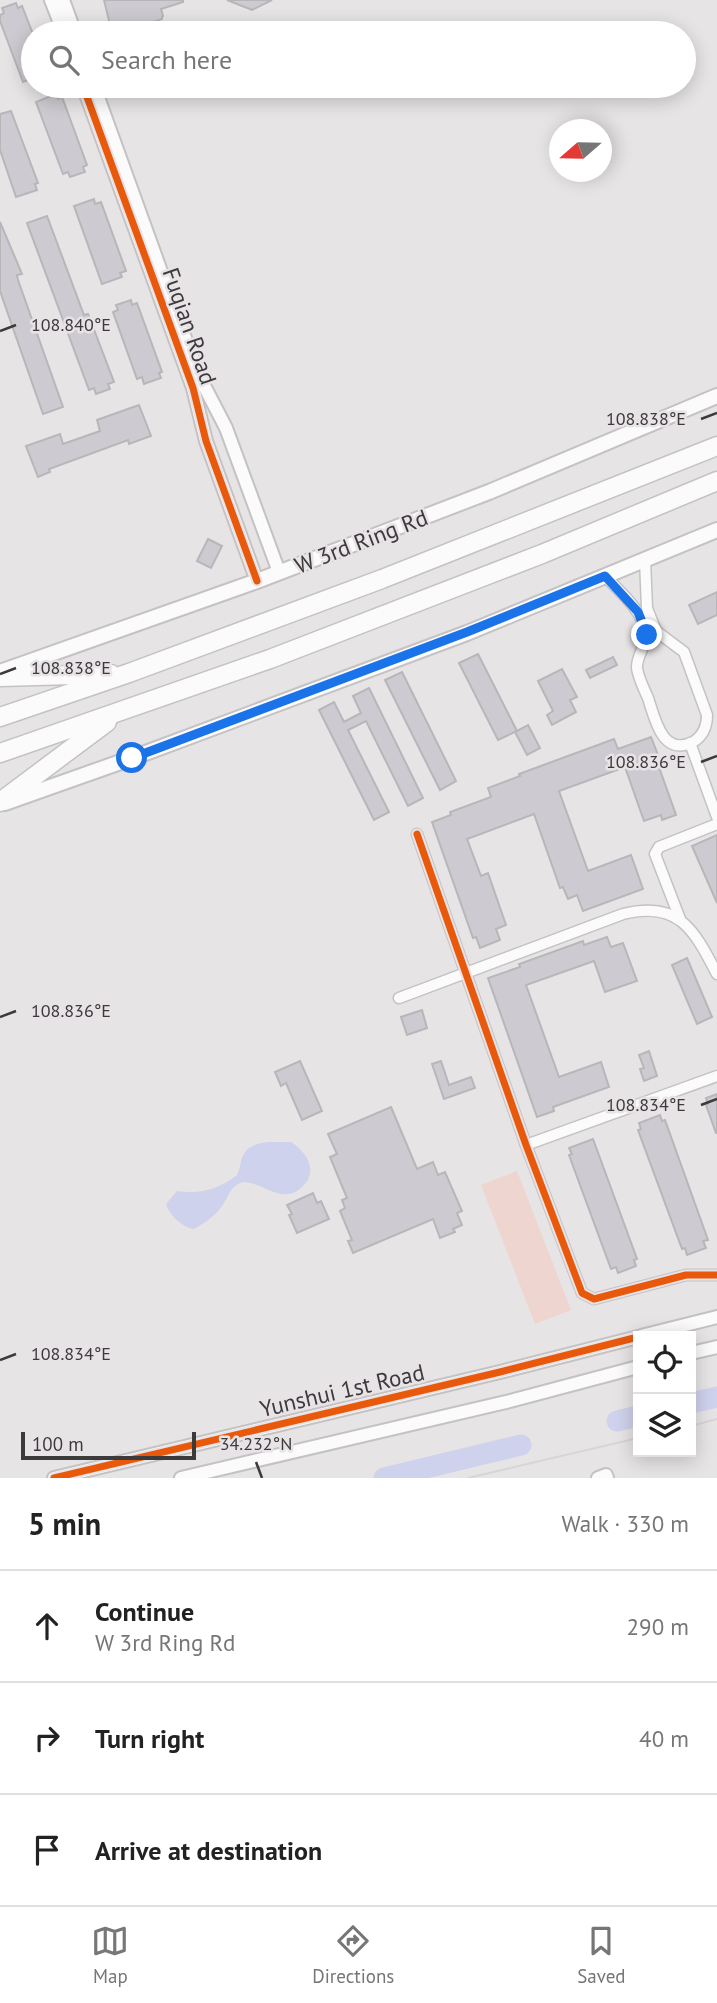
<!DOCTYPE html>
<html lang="en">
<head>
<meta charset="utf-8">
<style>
  :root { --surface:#fff; --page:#f2f2f2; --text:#222; --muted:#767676; --line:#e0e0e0; --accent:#787677 }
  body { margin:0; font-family:"PT Sans",sans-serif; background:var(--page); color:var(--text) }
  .controls { position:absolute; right:21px; bottom:21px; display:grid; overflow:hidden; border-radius:0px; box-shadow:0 4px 18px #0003 }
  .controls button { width:63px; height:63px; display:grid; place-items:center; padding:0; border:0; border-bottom:2px solid var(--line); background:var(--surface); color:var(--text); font:35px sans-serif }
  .compass { position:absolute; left:549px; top:119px; width:63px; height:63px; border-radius:50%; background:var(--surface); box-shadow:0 4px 18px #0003; rotate:250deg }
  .scale { position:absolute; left:21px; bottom:18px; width:175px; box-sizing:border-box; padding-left:7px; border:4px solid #3c3a3b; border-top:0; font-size:19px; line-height:24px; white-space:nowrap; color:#3c3a3b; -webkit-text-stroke:5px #e8e3e6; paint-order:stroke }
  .stop { position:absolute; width:21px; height:21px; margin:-16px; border:5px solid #1a73e8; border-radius:50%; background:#fff }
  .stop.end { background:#1a73e8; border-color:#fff; box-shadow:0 2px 7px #0008 }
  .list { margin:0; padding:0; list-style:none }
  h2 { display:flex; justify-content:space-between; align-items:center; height:91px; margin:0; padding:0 28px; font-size:30px }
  h2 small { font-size:23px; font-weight:400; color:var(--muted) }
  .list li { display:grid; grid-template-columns:46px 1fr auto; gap:21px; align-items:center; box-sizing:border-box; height:112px; padding:0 28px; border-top:2px solid var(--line) }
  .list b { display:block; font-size:26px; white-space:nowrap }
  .list p { margin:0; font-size:23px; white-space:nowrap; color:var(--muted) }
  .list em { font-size:23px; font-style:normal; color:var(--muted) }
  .icon { flex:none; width:38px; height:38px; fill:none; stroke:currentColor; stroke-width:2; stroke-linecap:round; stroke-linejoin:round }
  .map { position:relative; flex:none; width:717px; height:1478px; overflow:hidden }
  .search { position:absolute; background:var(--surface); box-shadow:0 4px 18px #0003; left:21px; right:21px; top:21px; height:77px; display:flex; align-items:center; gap:18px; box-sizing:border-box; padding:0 24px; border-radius:38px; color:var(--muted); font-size:26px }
  .sheet { height:427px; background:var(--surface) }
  nav { display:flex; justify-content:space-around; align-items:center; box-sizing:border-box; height:98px; border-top:2px solid var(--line); background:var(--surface); font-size:19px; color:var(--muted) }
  nav a { display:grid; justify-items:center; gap:4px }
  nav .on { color:var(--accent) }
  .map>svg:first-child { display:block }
  .green { fill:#eed5d0 }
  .water { fill:#cfd2ec }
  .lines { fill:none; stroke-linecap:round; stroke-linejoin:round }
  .river { stroke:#cfd2ec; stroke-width:21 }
  .building { fill:#cecad1; stroke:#b8b6b8; stroke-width:2 }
  .minor-casing { stroke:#c4c2c3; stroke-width:13 }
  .tertiary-casing { stroke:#c4c2c3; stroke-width:16 }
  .secondary-casing { stroke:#c4c2c3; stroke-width:18 }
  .trunk-casing { stroke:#c4c2c3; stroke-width:21 }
  .minor { stroke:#fbfbfb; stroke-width:10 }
  .tertiary { stroke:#fbfbfb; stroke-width:12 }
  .secondary { stroke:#fbfbfb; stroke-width:14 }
  .trunk { stroke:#fbfbfb; stroke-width:18 }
  .tram { stroke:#d7d6d7; stroke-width:2 }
  .cycleway-casing { stroke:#e8e3e6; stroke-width:11 }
  .cycleway { stroke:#e8590c; stroke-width:7 }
  .route { stroke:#1a73e8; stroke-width:9 }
  .ticks { fill:none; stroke:#3c3a3b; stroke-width:2.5 }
  .labels { text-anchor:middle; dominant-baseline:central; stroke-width:5; stroke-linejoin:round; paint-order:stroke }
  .street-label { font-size:23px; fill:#3c3a3b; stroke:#e8e3e6 }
  .ticks-label { font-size:18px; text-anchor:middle; fill:#3c3a3b; stroke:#e8e3e6; stroke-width:5; stroke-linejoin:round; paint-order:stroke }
</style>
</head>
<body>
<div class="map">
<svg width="717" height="1478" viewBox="0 0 717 1478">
  <rect width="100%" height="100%" fill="#e7e4e6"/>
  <polygon class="green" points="517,1171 571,1310 535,1324 481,1185"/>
  <path class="water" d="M276 1142H291C306 1151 319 1171 303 1186 299 1190 295 1193 289 1194 272 1197 251 1176 238 1184 228 1190 227 1201 219 1210 213 1217 202 1225 194 1229 183 1228 169 1215 166 1204L177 1191C200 1194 218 1190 237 1175 240 1169 240 1164 242 1158 247 1143 263 1142 276 1142Z"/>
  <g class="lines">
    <g class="river">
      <polyline points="691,1403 717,1397"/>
      <polyline points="617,1421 638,1416"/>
      <polyline points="384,1478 521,1445"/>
    </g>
  </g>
  <g class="building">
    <polygon points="104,0 183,0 183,2 161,9 163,16 162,17 162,19 141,26 141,29 130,33 112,33"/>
    <polygon points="227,0 272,0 252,10"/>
    <polygon points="16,3 18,8 22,6 33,34 30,36 33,45 33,78 23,82 0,21 0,15 4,13 2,8"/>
    <polygon points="56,94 58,99 62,97 87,165 83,167 85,172 70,177 68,172 63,174 36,102"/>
    <polygon points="11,111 38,183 35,184 37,190 16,197 0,150 0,114"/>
    <polygon points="94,199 95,204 101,202 126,271 120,273 122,277 102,284 74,206"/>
    <polygon points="47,216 84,315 88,314 114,382 108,384 110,389 96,394 94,388 89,390 27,223"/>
    <polygon points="0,222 22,274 17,275 18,280 63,407 43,414 0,291"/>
    <polygon points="131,300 132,305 137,303 162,372 159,373 161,378 144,384 142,377 137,379 113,312 118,310 116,305"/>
    <polygon points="139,405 151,436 129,444 128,440 49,469 50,472 38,477 26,446 60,434 63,444 100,431 97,420"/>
    <polygon points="208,539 222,546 211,568 197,561"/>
    <polygon points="717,592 717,615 698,624 689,605"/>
    <polygon points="478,654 517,731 498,740 459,663"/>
    <polygon points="613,657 617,665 590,678 586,670"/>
    <polygon points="562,669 577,697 570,700 576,712 552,725 547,715 553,711 538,681"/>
    <polygon points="402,672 456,781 440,790 385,680"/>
    <polygon points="369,688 423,798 408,806 366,721 348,730 389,812 374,820 319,710 334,702 344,722 361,713 353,696"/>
    <polygon points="528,725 540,748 527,755 515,732"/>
    <polygon points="651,737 658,755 655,756 676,815 662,820 661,815 644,821 625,767 559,791 588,871 631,855 643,889 583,911 577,895 568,899 563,887 560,888 534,814 467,839 481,876 488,873 506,925 496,929 500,940 480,948 476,937 473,938 432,822 451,815 450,812 491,797 488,788 520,776 519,774 614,739 618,749"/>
    <polygon points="717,835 717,903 692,846"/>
    <polygon points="607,937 611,947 623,943 637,981 605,992 594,961 526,985 559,1077 601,1062 609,1087 553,1107 554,1111 537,1117 488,978 520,967 519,964 583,941 584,945"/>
    <polygon points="687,958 712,1017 697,1024 672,965"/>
    <polygon points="422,1010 427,1028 407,1035 401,1017"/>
    <polygon points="649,1051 657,1076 644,1081 640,1069 644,1068 639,1055"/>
    <polygon points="300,1061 322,1111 302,1120 286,1083 281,1086 275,1072"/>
    <polygon points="441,1061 449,1085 471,1077 475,1088 444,1099 432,1064"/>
    <polygon points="717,1094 717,1133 716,1133 706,1105 708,1104 706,1098"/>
    <polygon points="391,1107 417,1169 433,1162 438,1175 445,1172 462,1211 457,1213 462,1225 453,1229 455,1232 440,1238 433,1219 353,1253 348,1241 352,1240 340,1211 345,1208 342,1200 347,1198 330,1157 337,1154 328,1134"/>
    <polygon points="660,1115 662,1121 665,1120 708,1240 703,1241 706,1248 687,1255 685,1248 682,1249 638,1130 641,1129 639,1123"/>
    <polygon points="593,1139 637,1259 634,1260 636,1266 618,1273 616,1267 611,1269 569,1155 572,1154 569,1148"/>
    <polygon points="313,1193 317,1203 321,1201 329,1219 297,1233 289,1215 292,1214 287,1205"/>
  </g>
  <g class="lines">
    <defs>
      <g id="minor">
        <path d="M605 576C621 593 641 609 646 632 648 643 636 656 637 668 638 677 644 689 648 698 655 719 662 757 693 742 703 736 707 727 707 715L684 652 656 631 647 608 645 560"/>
        <polyline points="690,743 717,817"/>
        <polyline points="417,834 526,1145 582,1293 594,1299 686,1275 717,1275"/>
        <polyline points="680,919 655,854 659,847 717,824"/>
        <path d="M399 998 623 914C679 900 694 930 717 974"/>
        <polyline points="526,1145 717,1076"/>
      </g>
      <g id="tertiary">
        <polyline points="51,0 64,33"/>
        <polyline points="63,0 75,33"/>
        <polyline points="83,86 193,388 206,441 257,581"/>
        <polyline points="94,86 198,374 226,428 279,572"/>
        <polyline points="641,1336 717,1317"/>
        <polyline points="691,1353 717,1347"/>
        <polyline points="54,1478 500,1372 638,1337"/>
        <polyline points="181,1478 510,1401 638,1367"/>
        <polyline points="598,1478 606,1475 607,1478"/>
      </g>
      <g id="secondary">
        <polyline points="0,672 257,581 489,492 717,396"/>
        <polyline points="5,803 132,758 467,633 717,530"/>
      </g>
      <g id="trunk">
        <polyline points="0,677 111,674"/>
        <polyline points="0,717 129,673 382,579 717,446"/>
        <polyline points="0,753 270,659 542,554 717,481"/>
        <polyline points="0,802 107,722"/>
      </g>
    </defs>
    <use href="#minor" class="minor-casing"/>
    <use href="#tertiary" class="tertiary-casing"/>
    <use href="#secondary" class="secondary-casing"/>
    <use href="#trunk" class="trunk-casing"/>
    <use href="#minor" class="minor"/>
    <use href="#tertiary" class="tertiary"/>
    <use href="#secondary" class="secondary"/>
    <use href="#trunk" class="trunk"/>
    <g class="tram">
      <polyline points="691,1426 717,1419"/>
      <polyline points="468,1478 638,1438"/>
    </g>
    <defs>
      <g id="cycleway">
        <polyline points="83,86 193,388 206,441 257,581"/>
        <polyline points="417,834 526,1145 582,1293 594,1299 686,1275 717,1275"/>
        <polyline points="54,1478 500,1372 638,1337"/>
      </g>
    </defs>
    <use href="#cycleway" class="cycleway-casing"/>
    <use href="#cycleway" class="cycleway"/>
  </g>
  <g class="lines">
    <polyline class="route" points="132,758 467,632 605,576 638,612 647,635"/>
  </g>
  <path class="ticks" d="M0 331 16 325M701 419 717 413M0 674 16 668M701 762 717 756M0 1017 16 1011M701 1105 717 1099M0 1360 16 1354M256 1462 262 1478"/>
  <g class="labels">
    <g class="street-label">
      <text transform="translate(190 326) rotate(71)">Fuqian Road</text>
      <text transform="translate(361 541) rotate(-21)">W 3rd Ring Rd</text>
      <text transform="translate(342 1390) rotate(-13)">Yunshui 1st Road</text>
    </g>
  </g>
  <g class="ticks-label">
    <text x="71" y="331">108.840°E</text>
    <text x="646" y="425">108.838°E</text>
    <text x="71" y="674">108.838°E</text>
    <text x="646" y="768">108.836°E</text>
    <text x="71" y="1017">108.836°E</text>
    <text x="646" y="1111">108.834°E</text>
    <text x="71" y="1360">108.834°E</text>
    <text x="256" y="1450">34.232°N</text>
  </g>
</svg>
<div class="controls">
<button><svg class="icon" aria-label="locate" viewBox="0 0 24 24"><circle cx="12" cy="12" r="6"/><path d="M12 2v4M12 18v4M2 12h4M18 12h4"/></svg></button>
<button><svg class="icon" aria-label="layers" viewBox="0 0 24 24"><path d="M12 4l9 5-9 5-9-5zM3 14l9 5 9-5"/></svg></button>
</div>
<svg class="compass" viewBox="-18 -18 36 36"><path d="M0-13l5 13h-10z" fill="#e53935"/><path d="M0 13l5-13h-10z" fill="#767676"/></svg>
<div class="scale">100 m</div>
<div class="stop" style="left:132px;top:758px"></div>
<div class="stop end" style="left:647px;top:635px"></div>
<div class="search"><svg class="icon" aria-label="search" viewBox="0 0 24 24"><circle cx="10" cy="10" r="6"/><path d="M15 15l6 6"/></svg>Search here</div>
</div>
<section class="sheet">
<h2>5 min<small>Walk · 330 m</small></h2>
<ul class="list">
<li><svg class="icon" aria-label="ahead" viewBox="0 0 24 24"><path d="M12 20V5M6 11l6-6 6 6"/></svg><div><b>Continue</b><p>W 3rd Ring Rd</p></div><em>290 m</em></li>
<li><svg class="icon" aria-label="right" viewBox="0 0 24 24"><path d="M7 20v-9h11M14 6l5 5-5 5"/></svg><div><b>Turn right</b></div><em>40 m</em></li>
<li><svg class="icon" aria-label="arrive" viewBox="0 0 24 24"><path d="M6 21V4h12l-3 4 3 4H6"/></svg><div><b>Arrive at destination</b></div></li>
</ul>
</section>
<nav>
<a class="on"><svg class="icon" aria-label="map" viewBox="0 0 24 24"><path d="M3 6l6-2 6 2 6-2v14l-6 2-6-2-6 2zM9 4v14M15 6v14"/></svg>Map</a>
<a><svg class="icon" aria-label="directions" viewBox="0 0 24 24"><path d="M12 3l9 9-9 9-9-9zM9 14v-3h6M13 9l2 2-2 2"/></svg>Directions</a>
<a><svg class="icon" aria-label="saved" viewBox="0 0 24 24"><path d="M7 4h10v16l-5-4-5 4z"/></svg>Saved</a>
</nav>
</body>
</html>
